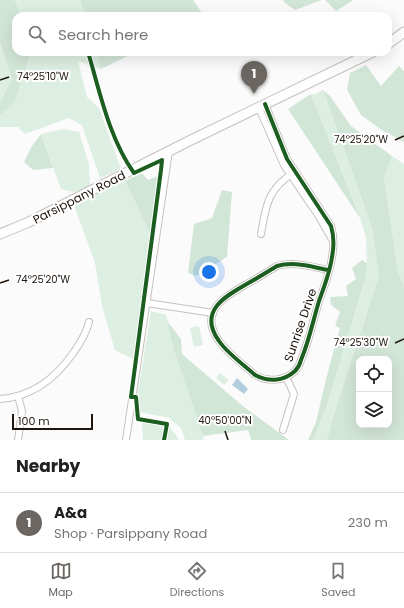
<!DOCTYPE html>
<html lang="en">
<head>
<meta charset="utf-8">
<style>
  :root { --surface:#fff; --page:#f6f6f6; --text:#222; --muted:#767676; --line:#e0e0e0; --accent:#6b6661 }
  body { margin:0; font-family:Poppins,sans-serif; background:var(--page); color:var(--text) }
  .controls { position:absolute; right:12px; bottom:12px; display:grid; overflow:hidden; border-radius:8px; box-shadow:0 4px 16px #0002 }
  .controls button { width:36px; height:36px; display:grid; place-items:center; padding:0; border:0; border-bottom:1px solid var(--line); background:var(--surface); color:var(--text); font:20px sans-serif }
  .scale { position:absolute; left:12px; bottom:10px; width:81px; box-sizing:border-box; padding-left:4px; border:2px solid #1e150e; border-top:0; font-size:11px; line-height:14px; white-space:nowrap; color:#1e150e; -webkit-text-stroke:3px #fff; paint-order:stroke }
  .you { position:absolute; left:209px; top:272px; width:14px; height:14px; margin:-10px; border:3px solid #fff; border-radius:50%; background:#1a73e8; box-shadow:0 0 0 6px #1a73e833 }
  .badge { display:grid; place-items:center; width:26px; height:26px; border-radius:50%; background:var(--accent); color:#fff; font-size:13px; font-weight:700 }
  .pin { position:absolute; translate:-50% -33px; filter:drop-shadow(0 1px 2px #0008) }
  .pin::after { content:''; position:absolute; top:21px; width:14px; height:12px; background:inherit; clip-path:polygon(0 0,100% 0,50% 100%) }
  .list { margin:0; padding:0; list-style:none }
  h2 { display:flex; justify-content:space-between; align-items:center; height:52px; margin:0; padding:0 16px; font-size:17px }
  h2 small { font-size:13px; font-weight:400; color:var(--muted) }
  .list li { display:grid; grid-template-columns:26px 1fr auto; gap:12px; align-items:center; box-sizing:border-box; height:60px; padding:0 16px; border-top:1px solid var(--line) }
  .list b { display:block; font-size:15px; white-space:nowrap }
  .list p { margin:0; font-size:13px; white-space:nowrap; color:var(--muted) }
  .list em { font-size:13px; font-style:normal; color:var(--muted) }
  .icon { flex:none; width:22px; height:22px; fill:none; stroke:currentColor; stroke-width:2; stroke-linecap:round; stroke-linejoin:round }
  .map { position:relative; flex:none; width:404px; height:440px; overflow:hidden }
  .search { position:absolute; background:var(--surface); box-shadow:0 4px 16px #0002; left:12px; right:12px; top:12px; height:44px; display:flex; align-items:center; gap:10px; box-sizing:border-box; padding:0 14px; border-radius:12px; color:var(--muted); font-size:15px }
  .sheet { height:112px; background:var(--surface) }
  nav { display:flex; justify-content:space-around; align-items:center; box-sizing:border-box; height:56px; border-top:1px solid var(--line); background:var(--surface); font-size:11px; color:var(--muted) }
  nav a { display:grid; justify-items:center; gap:2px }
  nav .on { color:var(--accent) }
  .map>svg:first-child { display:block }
  .green { fill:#ddefe2 }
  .forest { fill:#d2e6d7; fill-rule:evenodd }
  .water { fill:#b2cddd }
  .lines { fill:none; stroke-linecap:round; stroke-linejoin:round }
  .minor-casing { stroke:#c6c1bd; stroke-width:8 }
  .secondary-casing { stroke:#c6c1bd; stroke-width:11 }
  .minor { stroke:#fefefe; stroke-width:6 }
  .secondary { stroke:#fefefe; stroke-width:9 }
  .cycleway-casing { stroke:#fff; stroke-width:6 }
  .cycleway { stroke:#1b5e20; stroke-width:4 }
  .ticks { fill:none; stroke:#1e150e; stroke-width:1.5 }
  .labels { text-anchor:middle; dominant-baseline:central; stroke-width:4; stroke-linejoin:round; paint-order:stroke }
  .street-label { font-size:12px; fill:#1e150e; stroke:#fff }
  .ticks-label { font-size:10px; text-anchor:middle; fill:#1e150e; stroke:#fff; stroke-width:4; stroke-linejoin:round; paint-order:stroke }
</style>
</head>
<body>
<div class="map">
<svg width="404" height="440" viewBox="0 0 404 440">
  <rect width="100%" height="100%" fill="#fbfbfb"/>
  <g class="green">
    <polygon points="15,0 80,0 85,16 21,16"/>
    <polygon points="0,43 12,79 0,102"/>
    <polygon points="31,52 96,52 101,69 78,61 87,97 99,108 121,169 100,178 82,125 69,118 25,134 18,127 0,127 0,115 14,102"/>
    <polygon points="323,90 372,228 379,276 333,417 327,440 313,440 326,408 366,276 367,263 366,237 360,218 311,94 315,94"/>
    <polygon points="64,129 79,132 89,164 90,186 74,192 61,189 41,134"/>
    <polygon points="392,156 404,164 404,286 398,272 384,178"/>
    <polygon points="125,181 149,231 156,231 133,359 115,350 102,306 95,263 74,205 117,184"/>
    <polygon points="151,311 166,315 174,351 203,436 203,440 185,440 181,428 169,418 135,411"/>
    <polygon points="199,326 203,345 194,347 190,328"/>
    <polygon points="220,373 229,380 224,385 216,378"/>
    <polygon points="142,422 170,427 179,440 143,440"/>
  </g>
  <g class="forest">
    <polygon points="0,0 15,0 21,16 16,16 16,52 31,52 14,103 0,115 0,102 12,79 0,43"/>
    <polygon points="80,0 193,0 202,13 191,16 85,16"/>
    <polygon points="283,0 322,0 295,10 285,3"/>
    <polygon points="325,0 352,0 352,1 336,11"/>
    <polygon points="96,52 136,52 101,69"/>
    <polygon points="366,65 381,86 399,66 404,71 404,142 383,131 361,115 347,90 350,73"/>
    <path d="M323 90 330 96 351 126 392 156 384 178 398 272 404 286V440H327L333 417 379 276 372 228ZM359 359H389V425H359Z"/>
    <polygon points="311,94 360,218 288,109"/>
    <polygon points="41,134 53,168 33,170 24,162 32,146"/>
    <polygon points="142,173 148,180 163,174 156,231 149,231 125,181"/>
    <polygon points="222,190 232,192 227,257 196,276 188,273 194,224 212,218"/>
    <polygon points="362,260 367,263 366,276 326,408 313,440 308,440 316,422 326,379 340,328 335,326 340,312 331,305 330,297 348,296 346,286 356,279 352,268"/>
    <polygon points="167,321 181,339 182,354 244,407 289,440 251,440 248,430 203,436 174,351"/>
  </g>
  <polygon class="water" points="237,378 248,389 244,394 232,385"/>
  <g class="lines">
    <defs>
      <g id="minor">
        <path d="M265 104 287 159 331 226C334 236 334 247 332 257 330 272 324 287 319 301 313 321 309 341 301 360 300 364 298 368 295 371 283 382 268 382 255 375 244 365 227 353 219 341 198 312 224 297 245 285 256 279 267 272 277 266 294 261 311 267 329 270"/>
        <polyline points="259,108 284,165 318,215 333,241"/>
        <path d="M261 234C266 206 267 190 293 173"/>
        <polyline points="147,303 213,313"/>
        <polyline points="18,396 22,411 18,440"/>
        <path d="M0 399C32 397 56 378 74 352 81 342 86 334 89 322"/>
        <polyline points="283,430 294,394 286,377"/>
        <polyline points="126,440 169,151"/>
      </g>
      <g id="secondary">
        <polyline points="388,44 404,32"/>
        <polyline points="0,234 29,222 189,141 373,52"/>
      </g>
    </defs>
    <use href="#minor" class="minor-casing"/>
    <use href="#secondary" class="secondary-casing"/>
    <use href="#minor" class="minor"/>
    <use href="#secondary" class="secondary"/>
    <defs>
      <g id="cycleway">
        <path d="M88 52C100 92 109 138 134 173L162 160 161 170 131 397H136L138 419 167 424 164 440"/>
        <path d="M265 104 287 159 331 226C334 236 334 247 332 257 330 272 324 287 319 301 313 321 309 341 301 360 300 364 298 368 295 371 283 382 268 382 255 375 244 365 227 353 219 341 198 312 224 297 245 285 256 279 267 272 277 266 294 261 311 267 329 270"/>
      </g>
    </defs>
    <use href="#cycleway" class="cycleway-casing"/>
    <use href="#cycleway" class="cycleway"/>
  </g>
  <path class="ticks" d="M0 80 9 77M395 140 404 136M0 283 9 280M395 343 404 339M225 431 228 440"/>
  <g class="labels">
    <g class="street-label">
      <text transform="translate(79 197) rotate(-27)">Parsippany Road</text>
      <text transform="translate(300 325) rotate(-71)">Sunrise Drive</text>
    </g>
  </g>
  <g class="ticks-label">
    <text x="43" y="80">74°25'10"W</text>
    <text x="361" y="143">74°25'20"W</text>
    <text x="43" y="283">74°25'20"W</text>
    <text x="361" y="346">74°25'30"W</text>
    <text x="225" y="424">40°50'00"N</text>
  </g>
</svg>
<div class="controls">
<button><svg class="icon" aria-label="locate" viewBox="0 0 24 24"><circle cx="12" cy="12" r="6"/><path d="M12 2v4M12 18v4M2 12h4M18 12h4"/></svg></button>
<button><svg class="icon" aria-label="layers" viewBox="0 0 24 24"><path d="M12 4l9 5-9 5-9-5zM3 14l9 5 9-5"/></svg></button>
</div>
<div class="scale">100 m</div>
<div class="you"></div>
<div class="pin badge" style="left:254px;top:94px">1</div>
<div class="search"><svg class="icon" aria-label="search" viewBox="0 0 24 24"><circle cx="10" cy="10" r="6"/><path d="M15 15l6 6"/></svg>Search here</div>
</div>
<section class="sheet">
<h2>Nearby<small></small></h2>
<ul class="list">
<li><span class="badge">1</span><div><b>A&amp;a</b><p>Shop · Parsippany Road</p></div><em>230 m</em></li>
</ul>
</section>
<nav>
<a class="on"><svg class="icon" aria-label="map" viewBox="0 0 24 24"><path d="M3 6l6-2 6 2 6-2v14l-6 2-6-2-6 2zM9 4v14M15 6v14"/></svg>Map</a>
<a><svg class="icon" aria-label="directions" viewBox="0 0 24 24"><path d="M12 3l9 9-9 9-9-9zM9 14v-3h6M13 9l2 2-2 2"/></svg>Directions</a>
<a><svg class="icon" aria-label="saved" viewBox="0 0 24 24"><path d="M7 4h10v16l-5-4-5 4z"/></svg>Saved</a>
</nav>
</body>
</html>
